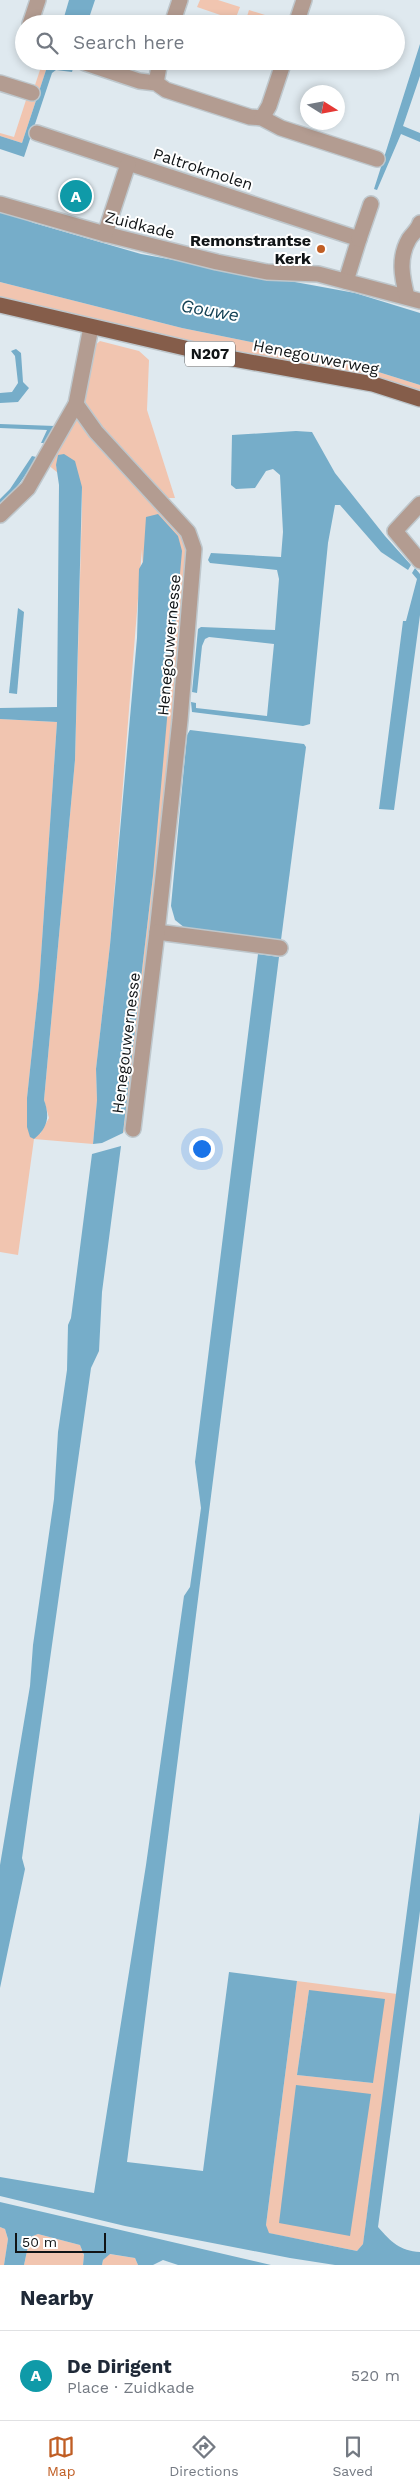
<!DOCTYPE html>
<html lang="en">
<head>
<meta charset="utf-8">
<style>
  :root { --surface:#fff; --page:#f2f2f3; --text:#1f2937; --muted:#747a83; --line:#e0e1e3; --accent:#c05e24 }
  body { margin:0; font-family:"Work Sans",sans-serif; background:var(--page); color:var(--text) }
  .compass { position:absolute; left:300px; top:85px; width:45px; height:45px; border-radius:50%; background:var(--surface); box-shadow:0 2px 8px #0003; rotate:101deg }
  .scale { position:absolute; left:15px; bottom:12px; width:91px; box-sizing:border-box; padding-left:5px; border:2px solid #101416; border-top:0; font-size:14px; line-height:18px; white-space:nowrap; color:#101416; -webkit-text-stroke:4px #fff; paint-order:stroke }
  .you { position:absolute; left:201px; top:1148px; width:18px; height:18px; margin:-12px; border:4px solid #fff; border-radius:50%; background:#1a73e8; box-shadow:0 0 0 8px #1a73e833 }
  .badge { display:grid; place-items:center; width:32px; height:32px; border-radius:50%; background:var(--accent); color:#fff; font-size:16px; font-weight:700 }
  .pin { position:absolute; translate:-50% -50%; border:2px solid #fff; box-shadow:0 1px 5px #0006 }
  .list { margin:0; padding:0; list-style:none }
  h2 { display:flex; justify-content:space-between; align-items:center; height:65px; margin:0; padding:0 20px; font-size:21px }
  h2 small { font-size:16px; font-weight:400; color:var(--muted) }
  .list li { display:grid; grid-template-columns:32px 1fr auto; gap:15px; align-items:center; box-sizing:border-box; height:90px; padding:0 20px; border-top:1px solid var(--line) }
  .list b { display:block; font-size:19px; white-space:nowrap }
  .list p { margin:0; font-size:16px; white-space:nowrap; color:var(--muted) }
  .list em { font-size:16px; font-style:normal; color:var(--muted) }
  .icon { flex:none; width:28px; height:28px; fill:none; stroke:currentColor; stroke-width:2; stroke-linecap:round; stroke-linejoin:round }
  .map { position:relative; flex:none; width:420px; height:2265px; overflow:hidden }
  .search { position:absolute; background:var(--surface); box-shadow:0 2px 8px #0003; left:15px; right:15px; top:15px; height:55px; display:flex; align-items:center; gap:12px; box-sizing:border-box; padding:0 18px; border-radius:28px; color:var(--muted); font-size:19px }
  .sheet { height:155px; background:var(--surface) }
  nav { display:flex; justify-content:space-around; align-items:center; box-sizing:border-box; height:70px; border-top:1px solid var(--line); background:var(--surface); font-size:14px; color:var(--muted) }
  nav a { display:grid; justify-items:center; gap:2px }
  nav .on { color:var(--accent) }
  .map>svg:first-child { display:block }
  .green { fill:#f1c5b0; fill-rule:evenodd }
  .water { fill:#76adc9 }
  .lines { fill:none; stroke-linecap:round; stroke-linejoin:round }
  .minor-casing { stroke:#bec7cc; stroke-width:18 }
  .major-casing { stroke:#bec7cc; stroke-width:18 }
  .minor { stroke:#b39c91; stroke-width:15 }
  .major { stroke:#855d4a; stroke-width:15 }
  .poi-dot { fill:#c05e24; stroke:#fff; stroke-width:2 }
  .labels { text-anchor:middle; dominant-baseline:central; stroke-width:4; stroke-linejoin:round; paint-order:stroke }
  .shield { fill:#fff; stroke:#585a5c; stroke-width:1 }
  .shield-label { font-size:15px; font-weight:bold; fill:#101416 }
  .street-label { font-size:16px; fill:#101416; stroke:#fff }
  .poi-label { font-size:16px; font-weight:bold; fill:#101416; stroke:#fff; text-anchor:end }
  .water-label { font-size:18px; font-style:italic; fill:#144256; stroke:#fff }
</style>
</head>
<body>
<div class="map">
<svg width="420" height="2265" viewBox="0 0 420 2265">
  <rect width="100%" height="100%" fill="#dfe9ef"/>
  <g class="green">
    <polygon points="200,0 218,0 240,7 235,20 197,7"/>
    <polygon points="249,10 287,22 287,24 245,23"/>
    <polygon points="43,61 49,61 22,143 0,136 0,133 14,137 26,100 30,100"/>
    <polygon points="0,282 182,328 340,360 420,385 420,391 338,370 246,355 0,298"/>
    <polygon points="100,341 139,351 149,360 147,410 175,498 164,498 94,423 85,404 93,347"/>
    <polygon points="72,419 77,420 183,535 187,547 160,874 127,1127 123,1133 153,876 142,549 110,945 96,1069 97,1100 93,1144 34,1139 18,1255 0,1252 0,719 57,722 39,985 27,1098 28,1111 40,1134 49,1118 44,1100 75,760 82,507 82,487 56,465 58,473 47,464"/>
    <path d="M297 1981 397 1994 363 2244 357 2251 268 2233 266 2225ZM309 1990 373 2083 297 2075Z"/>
    <polygon points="0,2227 5,2229 8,2239 4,2265 0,2265"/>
    <polygon points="38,2234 80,2245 84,2256 83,2265 24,2265 30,2237"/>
    <polygon points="109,2254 135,2258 138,2265 102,2265 103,2260"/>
  </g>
  <g class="water">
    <polygon points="69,0 95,0 87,24 62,24"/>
    <polygon points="420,44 420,76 403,126 420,133 420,142 401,134 377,190 374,189"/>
    <polygon points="49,61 75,61 72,72 56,70 52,73 24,157 0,149 0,136 22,143"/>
    <polygon points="0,210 34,223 141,254 355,293 420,313 420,385 340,360 182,328 0,282"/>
    <polygon points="16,349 21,353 23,382 29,388 18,402 0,403 0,393 12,392 18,383 15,356 11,351"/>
    <polygon points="0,424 55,426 45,443 41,443 47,430 0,428"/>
    <polygon points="296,431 312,432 335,473 385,536 411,565 408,570 381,552 340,505 335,505 328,543 310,724 303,726 192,712 191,702 196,703 196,708 267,716 274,644 209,637 205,639 202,646 197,693 192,692 198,629 201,627 275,630 279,579 277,570 210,563 208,560 211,553 281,557 283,532 280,475 273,469 266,471 255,488 236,489 231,485 232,435"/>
    <path d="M64 454 75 461 82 487 75 760 44 1100C50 1116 48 1128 34 1139L30 1137 27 1127V1098L39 985 57 722 0 719V708L57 707 59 485 56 465 58 455Z"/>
    <path d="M32 456 36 457C26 476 15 491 0 505V499L10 489Z"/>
    <polygon points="158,514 178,536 182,551 153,876 123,1133 102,1143 93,1144 97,1100 96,1069 110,945 137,638 139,569 143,562 146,517"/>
    <polygon points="415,568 420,574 420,615 394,810 379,809 403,621 406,621 417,579 412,573"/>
    <polygon points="18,608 24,612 17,694 9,693"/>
    <polygon points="190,730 304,744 306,747 281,940 185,928 175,920 171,906 187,735"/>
    <path d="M258 954 279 957 127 2162 203 2171 229 1972 297 1981 266 2225 269 2233 357 2251 363 2244 420 1812V1911L378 2227C391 2242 400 2251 420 2252V2265H335L290 2258 125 2226 0 2196V2177L94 2193 146 1865 184 1596 190 1587 201 1508 195 1462Z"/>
    <polygon points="121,1146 102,1292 99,1351 91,1368 22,1858 25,1869 0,1988 0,1865 30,1686 33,1645 54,1499 58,1432 67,1370 68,1325 71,1318 92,1154"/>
    <polygon points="309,1990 385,1999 373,2083 297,2075"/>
    <polygon points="296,2085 371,2094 350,2236 279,2223"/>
    <polygon points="0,2202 271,2265 178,2265 163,2260 153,2265 138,2265 135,2258 110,2254 103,2260 102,2265 83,2265 84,2255 80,2245 38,2234 30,2237 24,2265 4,2265 8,2239 5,2229 0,2227"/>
  </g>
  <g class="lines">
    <defs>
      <g id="minor">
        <polyline points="30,24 38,0"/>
        <polyline points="172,24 180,0"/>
        <polyline points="296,24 304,0"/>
        <polyline points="85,63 139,81 156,83 166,90 250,117 262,118 281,128 377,159"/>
        <polyline points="0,83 32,93"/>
        <polyline points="156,83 160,61"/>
        <polyline points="262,118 269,106 284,61"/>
        <polyline points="37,133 359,239 346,281"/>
        <polyline points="0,204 105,234 217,262 267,272 318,274 420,301"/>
        <polyline points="105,234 128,164"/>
        <polyline points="359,239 371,204"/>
        <path d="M407 297C402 277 398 258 409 239 413 233 418 230 420 223"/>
        <polyline points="76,404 96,432 188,532 194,549 180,720 157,932 280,948"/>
        <polyline points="420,504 395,531 420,561"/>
        <polyline points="0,515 28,488 76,404 91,327"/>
        <polyline points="133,1129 157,932"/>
      </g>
      <polyline id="major" points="0,305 228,358 373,384 420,399"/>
    </defs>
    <use href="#minor" class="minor-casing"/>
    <use href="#major" class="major-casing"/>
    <use href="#minor" class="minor"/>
    <use href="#major" class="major"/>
  </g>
  <circle class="poi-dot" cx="321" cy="249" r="5"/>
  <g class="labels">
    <rect class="shield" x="185" y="341.5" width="50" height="25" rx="4"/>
    <g class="shield-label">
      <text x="210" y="354">N207</text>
    </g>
    <g class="street-label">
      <text transform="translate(203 169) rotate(18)">Paltrokmolen</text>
      <text transform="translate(140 225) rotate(14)">Zuidkade</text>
      <text transform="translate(316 357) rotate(11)">Henegouwerweg</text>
      <text transform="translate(169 645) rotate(-85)">Henegouwernesse</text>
      <text transform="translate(126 1043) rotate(-83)">Henegouwernesse</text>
    </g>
    <g class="poi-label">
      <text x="311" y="240">Remonstrantse<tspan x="311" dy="18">Kerk</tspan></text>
    </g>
    <g class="water-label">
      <text transform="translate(210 310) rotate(10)">Gouwe</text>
    </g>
  </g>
</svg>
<svg class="compass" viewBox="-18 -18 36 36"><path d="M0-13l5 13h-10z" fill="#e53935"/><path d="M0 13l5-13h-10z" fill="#747a83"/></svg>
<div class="scale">50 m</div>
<div class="you"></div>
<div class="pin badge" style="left:76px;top:196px;background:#0f9aa8">A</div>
<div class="search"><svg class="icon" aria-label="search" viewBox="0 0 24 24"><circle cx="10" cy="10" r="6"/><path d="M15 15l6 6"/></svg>Search here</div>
</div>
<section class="sheet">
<h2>Nearby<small></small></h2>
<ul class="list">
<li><span class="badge" style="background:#0f9aa8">A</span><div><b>De Dirigent</b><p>Place · Zuidkade</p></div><em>520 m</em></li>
</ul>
</section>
<nav>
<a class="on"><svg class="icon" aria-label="map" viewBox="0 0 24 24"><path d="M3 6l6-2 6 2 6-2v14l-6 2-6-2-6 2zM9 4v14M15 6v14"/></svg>Map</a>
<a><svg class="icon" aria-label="directions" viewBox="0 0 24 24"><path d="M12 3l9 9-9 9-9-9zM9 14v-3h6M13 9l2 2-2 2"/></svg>Directions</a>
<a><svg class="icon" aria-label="saved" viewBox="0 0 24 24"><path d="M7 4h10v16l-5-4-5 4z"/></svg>Saved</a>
</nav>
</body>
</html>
